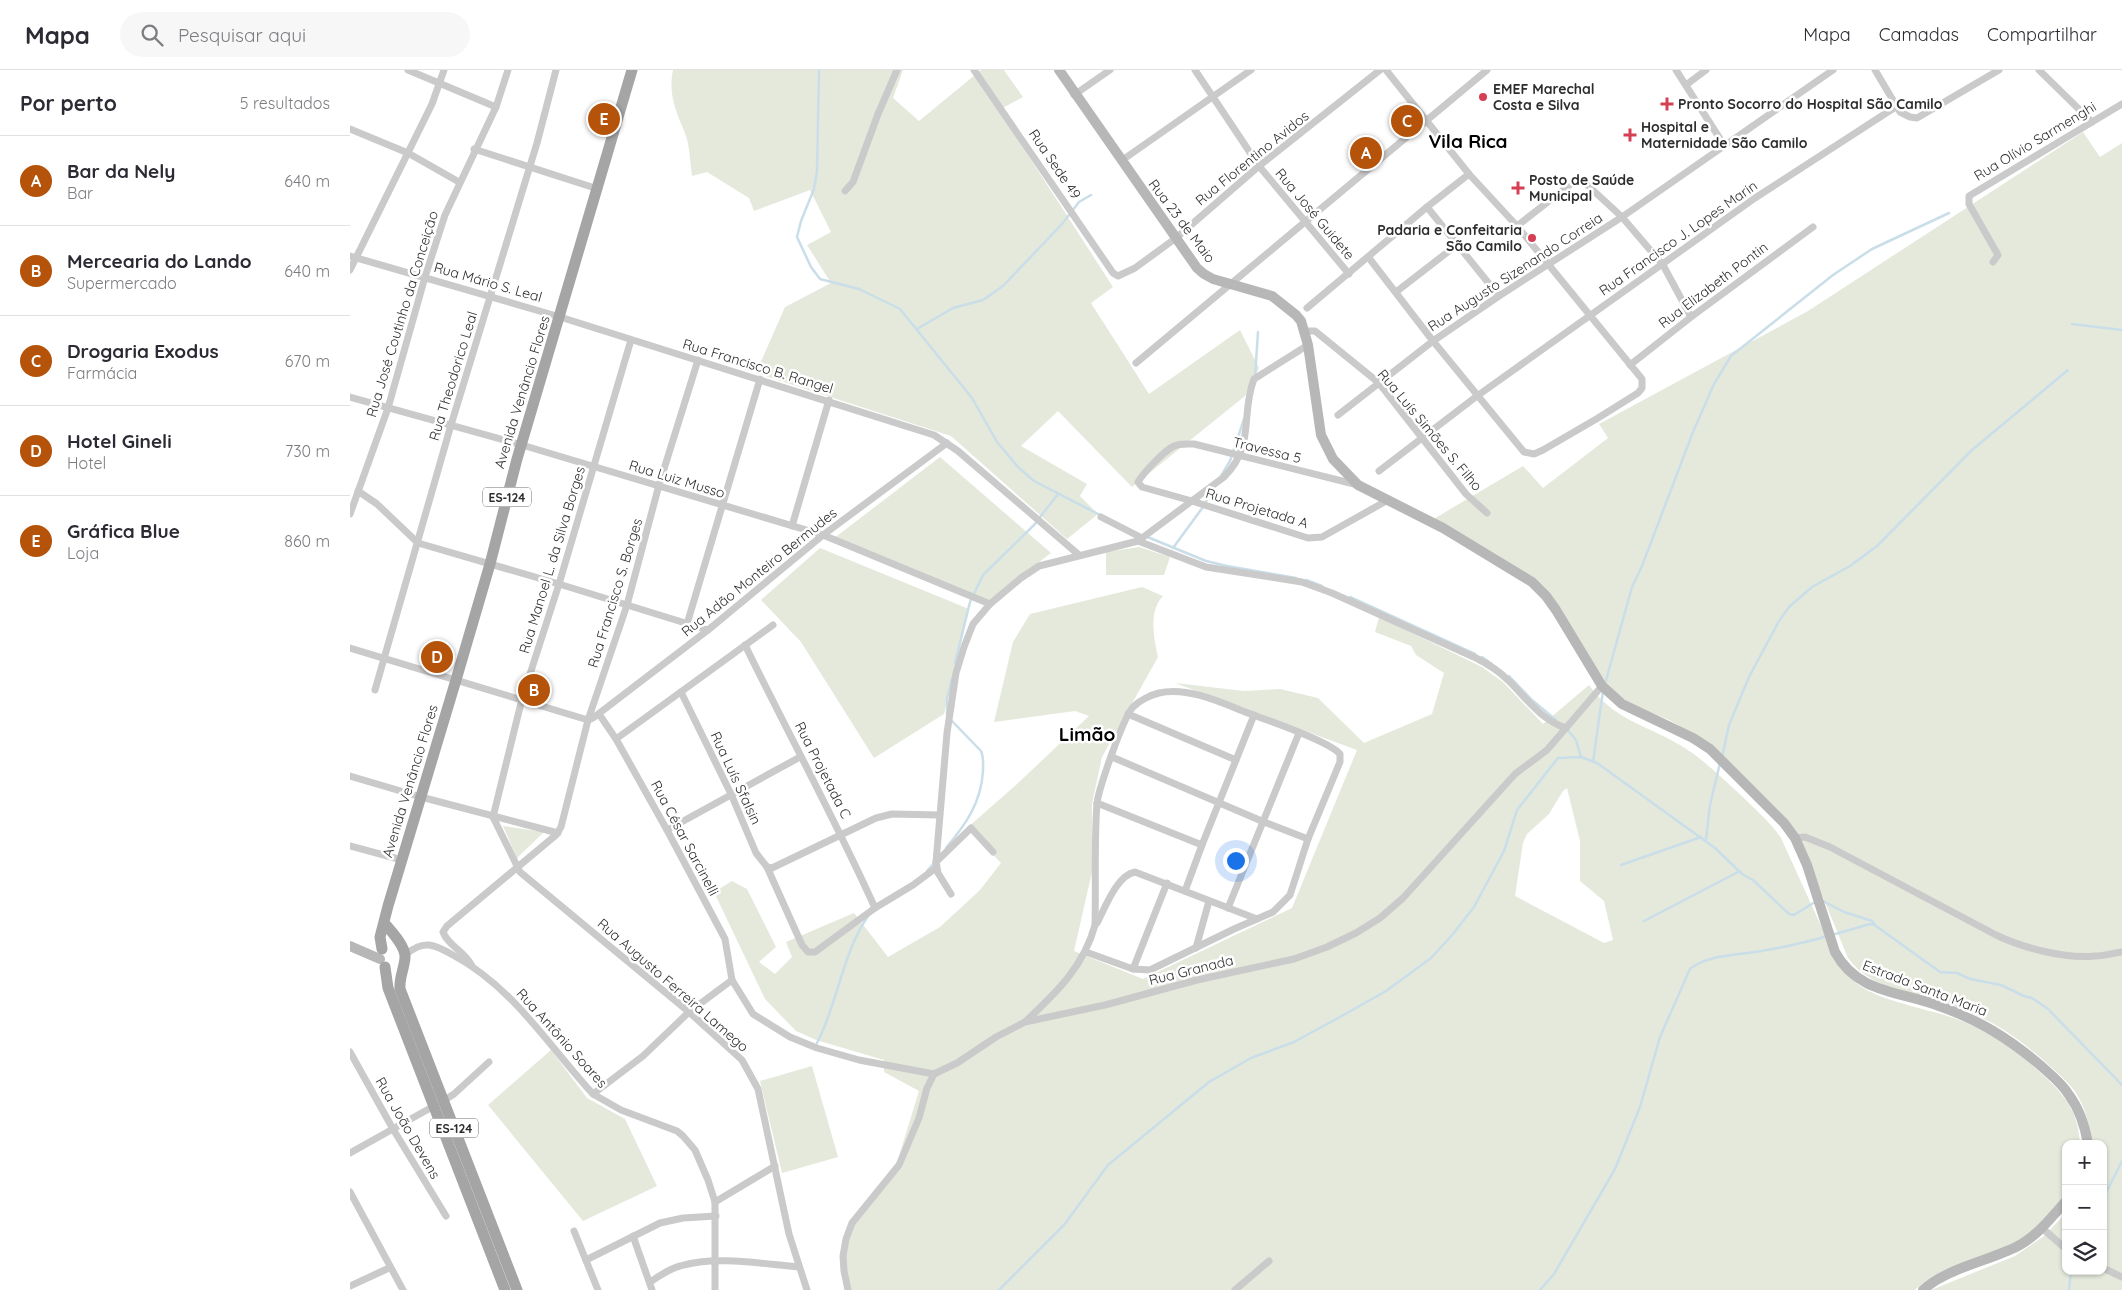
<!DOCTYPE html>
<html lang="pt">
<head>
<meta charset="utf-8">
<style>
  :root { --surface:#fff; --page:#f7f7f7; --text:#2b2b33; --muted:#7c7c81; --line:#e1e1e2; --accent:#b45309 }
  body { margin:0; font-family:Quicksand,sans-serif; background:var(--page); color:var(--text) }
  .controls { position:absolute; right:15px; bottom:15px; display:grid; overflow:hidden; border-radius:10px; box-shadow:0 1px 4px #0004 }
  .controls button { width:45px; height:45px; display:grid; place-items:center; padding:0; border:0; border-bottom:1px solid var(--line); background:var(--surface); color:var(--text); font:25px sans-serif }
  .you { position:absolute; left:885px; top:790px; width:18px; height:18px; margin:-12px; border:4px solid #fff; border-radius:50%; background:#1a73e8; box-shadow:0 0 0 8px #1a73e833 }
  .badge { display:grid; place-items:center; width:32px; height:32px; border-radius:50%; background:var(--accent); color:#fff; font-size:16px; font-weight:700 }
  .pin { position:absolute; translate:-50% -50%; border:2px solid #fff; box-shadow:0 1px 5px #0006 }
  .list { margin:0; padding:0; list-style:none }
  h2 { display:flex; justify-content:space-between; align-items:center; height:65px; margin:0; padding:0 20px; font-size:21px }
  h2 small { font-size:16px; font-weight:400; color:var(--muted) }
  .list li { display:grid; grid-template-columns:32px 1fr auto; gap:15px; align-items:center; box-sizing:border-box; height:90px; padding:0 20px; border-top:1px solid var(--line) }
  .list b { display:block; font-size:19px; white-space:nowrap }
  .list p { margin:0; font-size:16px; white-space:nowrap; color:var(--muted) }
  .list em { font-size:16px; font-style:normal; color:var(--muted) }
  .icon { flex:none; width:28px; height:28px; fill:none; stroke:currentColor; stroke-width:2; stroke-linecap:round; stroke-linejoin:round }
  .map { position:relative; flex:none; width:1772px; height:1220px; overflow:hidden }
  header { display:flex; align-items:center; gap:30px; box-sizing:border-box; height:70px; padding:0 25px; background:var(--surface); border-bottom:1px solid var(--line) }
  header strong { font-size:24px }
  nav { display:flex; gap:28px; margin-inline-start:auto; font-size:18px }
  .search { width:350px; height:45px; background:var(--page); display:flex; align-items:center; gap:12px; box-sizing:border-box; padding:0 18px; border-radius:28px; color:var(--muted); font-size:19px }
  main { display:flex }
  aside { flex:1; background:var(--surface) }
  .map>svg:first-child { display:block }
  .green { fill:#e4e9dc; fill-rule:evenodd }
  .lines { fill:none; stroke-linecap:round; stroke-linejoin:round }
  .stream { stroke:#c9dee8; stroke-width:2.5 }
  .street { stroke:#cacaca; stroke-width:7 }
  .secondary { stroke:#b7b7b7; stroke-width:10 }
  .primary { stroke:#a5a5a5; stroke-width:11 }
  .poi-dot { fill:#d53e53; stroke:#fff; stroke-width:2 }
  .labels { text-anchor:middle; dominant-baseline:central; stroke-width:5; stroke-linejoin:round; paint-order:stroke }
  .shield { fill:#fff; stroke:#6c6c6c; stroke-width:1 }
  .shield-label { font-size:12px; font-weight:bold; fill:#2d2d2d }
  .poi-label { font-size:14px; font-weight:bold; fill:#2d2d2d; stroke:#fff; text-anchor:start }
  .street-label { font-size:14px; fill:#2d2d2d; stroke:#fff }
  .district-label { font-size:19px; font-weight:bold; fill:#000; stroke:#fff }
</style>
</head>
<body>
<header>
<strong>Mapa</strong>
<div class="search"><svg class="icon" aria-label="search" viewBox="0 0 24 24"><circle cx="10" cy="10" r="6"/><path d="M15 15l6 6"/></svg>Pesquisar aqui</div>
<nav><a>Mapa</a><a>Camadas</a><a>Compartilhar</a></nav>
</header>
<main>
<aside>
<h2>Por perto<small>5 resultados</small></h2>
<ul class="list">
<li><span class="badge">A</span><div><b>Bar da Nely</b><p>Bar</p></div><em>640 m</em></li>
<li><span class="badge">B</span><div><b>Mercearia do Lando</b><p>Supermercado</p></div><em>640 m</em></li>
<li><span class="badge">C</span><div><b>Drogaria Exodus</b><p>Farmácia</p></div><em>670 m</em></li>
<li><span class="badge">D</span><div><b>Hotel Gineli</b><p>Hotel</p></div><em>730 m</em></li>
<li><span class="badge">E</span><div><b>Gráfica Blue</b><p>Loja</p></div><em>860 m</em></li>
</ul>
</aside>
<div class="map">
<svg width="1772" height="1220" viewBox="0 0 1772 1220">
  <rect width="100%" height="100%" fill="#fff"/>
  <g class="green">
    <path d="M323 0H553L543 28 569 51 631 0H654L673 27 649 40 763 217 741 233 799 324 890 260 909 298 895 326 782 417 708 341 671 376 737 414 730 426 748 444 717 469 601 366 406 303 435 237 481 213 457 175 481 162 460 120 404 141 399 128 357 102 342 106C340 92 340 76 335 63 326 41 318 25 323 0Z"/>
    <path d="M1733 62 1750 87 1772 73V1220H1581L1665 1186 1694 1166 1716 1143V1201H1753V1074H1741C1740 1056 1736 1039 1726 1023 1720 1014 1711 1006 1702 998 1675 973 1646 951 1610 939 1574 926 1521 921 1498 888L1449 769 1328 655 1317 649 1289 638 1260 621 1199 526 1082 450 1173 396 1193 418 1258 368 1249 354 1458 241Z"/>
    <polygon points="590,387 701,483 638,531 483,469"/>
    <polygon points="789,477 820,487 814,505 756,505 756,482"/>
    <polygon points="470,478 619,539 594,644 524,688 451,572 411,530"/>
    <path d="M792 517 813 526C798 541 804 569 808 587L752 687 742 734V802L724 881 793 909 942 838 1007 680 825 613 894 621 930 619 968 628 1014 673 1082 644 1094 603 1066 585 1061 576 1025 562 1029 547 1132 597 1153 612 1193 654 1239 615C1264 650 1296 655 1330 675 1355 690 1374 710 1395 729 1408 742 1421 753 1431 768L1488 893C1494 901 1500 909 1509 915 1534 933 1582 939 1612 951 1643 963 1670 983 1694 1006 1715 1025 1729 1044 1730 1074H1716V1125C1702 1143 1686 1162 1666 1172 1634 1189 1590 1195 1565 1220H498L490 1185 504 1149 545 1099 569 1021 534 1002V990L466 970 446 961 415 929 364 822 382 811 397 819 426 877 409 892 425 904 442 887 436 872 504 843 538 887 590 857 630 820 651 793 617 758 666 715 739 646 725 641 644 652 663 572 680 544ZM1217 718 1230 771V811L1254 831 1263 870 1254 873 1165 826 1173 773 1177 764 1199 744 1213 721Z"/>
    <polygon points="153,756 194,762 167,788"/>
    <polygon points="201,980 237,1028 275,1049 307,1116 233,1151 138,1035"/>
    <polygon points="462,996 488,1087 432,1103 410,1011"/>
  </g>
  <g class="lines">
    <g class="stream">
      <polyline points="469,0 467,102 464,119 451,151 447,167 461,197 470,209 509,219 550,239 622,328 647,372 668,397 684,411 752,446"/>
      <polyline points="1722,254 1772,260"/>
      <polyline points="567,259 603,238 633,230 653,216 712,154 729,132 741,125"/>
      <polyline points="905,307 908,262"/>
      <polyline points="871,406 880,391 894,349"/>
      <polyline points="795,466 856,491 877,496 946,508"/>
      <polyline points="823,478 853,437 864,417"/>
      <polyline points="956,510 972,516"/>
      <polyline points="1000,527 1125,584"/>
      <polyline points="1132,587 1142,594"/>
      <polyline points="605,593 620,532 633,505 684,455 708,424"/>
      <polyline points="1159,606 1182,630 1206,650"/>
      <polyline points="1255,614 1282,517 1292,496 1343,362 1364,314 1381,286 1483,205 1522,179 1599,143"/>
      <polyline points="597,645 597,629 602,608"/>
      <polyline points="1216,658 1226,670 1231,687"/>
      <polyline points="1372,687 1379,655 1399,607 1429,551 1439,537 1462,517 1500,496 1527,476 1622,380 1718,300"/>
      <polyline points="1243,692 1253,621"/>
      <polyline points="1356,770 1360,735 1370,693"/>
      <path d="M596 778C616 754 631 733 633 701 633 694 634 688 631 681L600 649"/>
      <polyline points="1271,795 1351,767"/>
      <polyline points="577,801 585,792"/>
      <polyline points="1473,831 1494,842 1522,851 1526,856 1590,902 1607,903 1620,909 1651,915 1674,926 1682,928 1698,939 1772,1015"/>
      <polyline points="1294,851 1390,801"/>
      <polyline points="1482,865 1520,854 1525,855"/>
      <path d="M467 973C488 933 492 884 518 846"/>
      <polyline points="1753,1129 1772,1091"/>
      <polyline points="649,1220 714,1155 758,1095 859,1012 901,988 944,972 990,947 1036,921 1081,888 1103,864 1124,837 1154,781 1167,740 1208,688 1231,687 1247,693 1365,778 1392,804 1403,810 1439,844 1444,845 1465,832"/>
      <path d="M1190 1220 1204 1204 1265 1099 1290 1037 1310 967 1340 899C1359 884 1389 885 1412 881 1434 877 1456 873 1477 866"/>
      <polyline points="1719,1220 1721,1201"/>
    </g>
    <g class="street">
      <polyline points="58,0 146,37"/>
      <polyline points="624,0 763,203 768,206 785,198 826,168 909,96 1030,0"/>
      <polyline points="845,0 909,96 999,204"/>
      <polyline points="1326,0 1374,75"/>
      <polyline points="1525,0 1550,42 1560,47 1567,48 1649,0"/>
      <polyline points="1689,0 1742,52"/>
      <polyline points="1336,15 1356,0"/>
      <polyline points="724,25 760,0"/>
      <polyline points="0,59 58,83 109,112"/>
      <polyline points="124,79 248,119"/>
      <polyline points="771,91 901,0"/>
      <polyline points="495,121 503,112 528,44 547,0"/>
      <polyline points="1077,137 1149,226"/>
      <polyline points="1167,156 1226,110 1233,111 1272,147 1313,195 1341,247"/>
      <polyline points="0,186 210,247 584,365 608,381 729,485"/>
      <polyline points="1019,188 1083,271 1174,382 1184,384 1193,380 1248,348 1288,323 1292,318 1292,309 1167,156 1119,104 1036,0"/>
      <polyline points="1643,192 1648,185 1619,134 1619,126 1772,34"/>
      <polyline points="0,200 82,34 94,0"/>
      <polyline points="1046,222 1108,174"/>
      <polyline points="957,238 1077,137 1119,104"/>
      <polyline points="955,261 965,261 1029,313 1116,424 1137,443"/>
      <polyline points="786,293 1137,0"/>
      <polyline points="1280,295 1341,247 1463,157"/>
      <polyline points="0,327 172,375 473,465 640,534"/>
      <polyline points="988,345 1083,271 1149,226 1272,147 1483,0"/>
      <polyline points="1029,401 1127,326 1405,128 1547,36"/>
      <path d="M1008 415 844 374C838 374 830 373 824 376 814 381 794 402 788 412L792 417 842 431 958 468 972 467 1038 430"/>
      <polyline points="8,421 27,434 68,473 209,514 358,560"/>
      <polyline points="0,444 38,338 75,207 95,145 146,37 158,0"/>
      <polyline points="751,447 792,468"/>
      <polyline points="442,456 479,330"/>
      <path d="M788 471 874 407C906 375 890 345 904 309L958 275"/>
      <polyline points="337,554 410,309"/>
      <path d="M395 575C438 663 485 749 525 838"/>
      <polyline points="0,578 238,650 243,648 358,560 473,465 597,373"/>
      <polyline points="25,620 101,355 187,73 206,0"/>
      <polyline points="331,622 381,724 406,783 417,797 422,798 526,748 542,744 589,745"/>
      <polyline points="249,644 266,669 317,760 375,869 382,910 403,944 440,967 467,978 509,990 584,1004"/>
      <polyline points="778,644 886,690"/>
      <polyline points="266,669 423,555"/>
      <polyline points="762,687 914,752 958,769"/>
      <polyline points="0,706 71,727 208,763"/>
      <polyline points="747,733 852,775"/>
      <polyline points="143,747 170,802 339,942 392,990 408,1019 439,1164 457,1220"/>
      <polyline points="143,747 172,629 209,514 281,270"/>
      <polyline points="317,760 450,687"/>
      <path d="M1445 768 1455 767 1480 777 1646 865C1673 878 1715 889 1745 886 1754 886 1763 883 1772 882"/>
      <polyline points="0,776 52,790"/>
      <polyline points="586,792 621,758 643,782"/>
      <polyline points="417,797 452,875 458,882 465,882 525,838 563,815 586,798"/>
      <polyline points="835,821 852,775 904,645"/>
      <path d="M601 824 588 803 586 792 597 663 606 603 614 577 623 554 640 534 671 508 689 496 788 471 856 497 952 512 982 523 1126 588C1138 594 1149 601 1159 611 1177 629 1191 650 1216 658"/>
      <polyline points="878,838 949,663"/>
      <path d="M747 853C755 838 767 805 785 802L907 849"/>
      <polyline points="846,878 859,831"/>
      <path d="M55 885C62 879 70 874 79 875 87 876 96 881 103 885 164 918 197 974 243 1024L271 1040 327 1061 333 1066 345 1080 358 1110 365 1132V1220"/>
      <path d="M122 896C115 881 98 876 93 862L97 856 206 765 211 757 238 650 277 535 309 415 348 290"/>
      <polyline points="783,899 817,813"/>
      <path d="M676 951C707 922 734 896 745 855 746 814 744 773 747 733 749 718 773 648 783 637 789 631 800 625 809 623 835 617 866 630 890 640 910 648 978 670 990 684V692L958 769 940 825 923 842 884 859 800 900 783 899 736 882"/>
      <polyline points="0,982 43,1059 96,1146"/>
      <polyline points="243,1024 293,986 339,942 382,910"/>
      <polyline points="93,1031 104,1024 139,992"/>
      <polyline points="0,1083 84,1036"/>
      <polyline points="0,1122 53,1220"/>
      <polyline points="365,1132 425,1096"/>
      <polyline points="1692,1158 1716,1179"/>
      <polyline points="224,1161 248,1220"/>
      <polyline points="283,1166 302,1220"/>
      <polyline points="236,1190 310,1153 333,1148 366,1146"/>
      <polyline points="1753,1198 1772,1207"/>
      <path d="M300 1212C309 1206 319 1199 330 1196 367 1185 412 1194 449 1197"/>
      <polyline points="0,1216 39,1198"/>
      <polyline points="498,1220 494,1201 493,1186 496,1169 502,1153 549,1095 569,1048 577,1018 584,1004 607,993 646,967 675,952 755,935 847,910 944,889 977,877 1006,863 1030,848 1053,828 1165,704 1197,680 1252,616"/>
      <polyline points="885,1220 919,1191"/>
    </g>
    <g class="secondary">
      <path d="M709 0 847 198 854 204 863 209 922 226 946 245 951 251 958 275 971 365 983 389 1008 415 1093 458 1182 512 1196 526 1206 540 1252 616 1272 634 1343 668 1360 679 1434 753 1445 768 1457 795 1485 882C1508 924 1550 921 1589 936 1629 950 1658 968 1690 995 1700 1004 1712 1013 1719 1025 1730 1040 1735 1056 1738 1074"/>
      <polyline points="0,876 30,889"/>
      <path d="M1573 1220C1597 1198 1639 1191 1668 1176 1687 1166 1702 1147 1716 1131"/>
    </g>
    <g class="primary">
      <path d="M35 854C42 862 56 877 55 888 54 899 49 908 50 919L167 1220"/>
      <polyline points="32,879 30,867 38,836 106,610 140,494 167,389 282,0"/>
      <polyline points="35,897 38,918 155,1220"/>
    </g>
  </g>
  <g class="poi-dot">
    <circle cx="1133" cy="27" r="5"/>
    <path d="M1314.5 26.5h5v5h5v5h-5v5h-5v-5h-5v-5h5z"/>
    <path d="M1277.5 57.5h5v5h5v5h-5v5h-5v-5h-5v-5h5z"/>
    <path d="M1165.5 110.5h5v5h5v5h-5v5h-5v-5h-5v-5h5z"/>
    <circle cx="1182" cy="168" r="5"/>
  </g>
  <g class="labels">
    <g class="shield">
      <rect x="133" y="417.5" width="48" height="19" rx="4"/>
      <rect x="80" y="1048.5" width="48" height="19" rx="4"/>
    </g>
    <g class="shield-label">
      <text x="157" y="427">ES-124</text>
      <text x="104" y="1058">ES-124</text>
    </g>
    <g class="poi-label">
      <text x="1143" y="19">EMEF Marechal<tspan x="1143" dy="16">Costa e Silva</tspan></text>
      <text x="1328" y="34">Pronto Socorro do Hospital São Camilo</text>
      <text x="1291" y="57">Hospital e<tspan x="1291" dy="16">Maternidade São Camilo</tspan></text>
      <text x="1179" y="110">Posto de Saúde<tspan x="1179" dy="16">Municipal</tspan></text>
      <text x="1172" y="160" text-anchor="end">Padaria e Confeitaria<tspan x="1172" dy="16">São Camilo</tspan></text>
    </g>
    <g class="street-label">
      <text transform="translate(1685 71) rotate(-31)">Rua Olívio Sarmenghi</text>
      <text transform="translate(902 88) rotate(-39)">Rua Florentino Avidos</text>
      <text transform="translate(705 94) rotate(56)">Rua Sede 49</text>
      <text transform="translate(965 144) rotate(50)">Rua José Guidete</text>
      <text transform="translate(832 151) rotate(53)">Rua 23 de Maio</text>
      <text transform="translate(1328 168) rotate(-35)">Rua Francisco J. Lopes Marin</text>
      <text transform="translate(1165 202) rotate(-33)">Rua Augusto Sizenando Correia</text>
      <text transform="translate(138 212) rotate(16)">Rua Mário S. Leal</text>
      <text transform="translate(1363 215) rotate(-37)">Rua Elizabeth Pontin</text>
      <text transform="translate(52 244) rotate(-73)">Rua José Coutinho da Conceição</text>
      <text transform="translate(408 296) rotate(17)">Rua Francisco B. Rangel</text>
      <text transform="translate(103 306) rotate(-73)">Rua Theodorico Leal</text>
      <text transform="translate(172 322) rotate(-73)">Avenida Venâncio Flores</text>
      <text transform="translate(1080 360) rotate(50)">Rua Luís Simões S. Filho</text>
      <text transform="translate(917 380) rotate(14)">Travessa 5</text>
      <text transform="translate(327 409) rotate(17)">Rua Luiz Musso</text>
      <text transform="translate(907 438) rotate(17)">Rua Projetada A</text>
      <text transform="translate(202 490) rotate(-73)">Rua Manoel L. da Silva Borges</text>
      <text transform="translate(409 502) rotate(-39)">Rua Adão Monteiro Bermudes</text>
      <text transform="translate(265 523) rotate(-73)">Rua Francisco S. Borges</text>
      <text transform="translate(473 700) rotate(63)">Rua Projetada C</text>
      <text transform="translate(386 708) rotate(65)">Rua Luís Sfalsin</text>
      <text transform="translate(60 711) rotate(-73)">Avenida Venâncio Flores</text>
      <text transform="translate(335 768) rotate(62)">Rua César Sarcinelli</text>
      <text transform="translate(841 900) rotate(-14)">Rua Granada</text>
      <text transform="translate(323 915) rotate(41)">Rua Augusto Ferreira Lamego</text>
      <text transform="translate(1575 918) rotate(21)">Estrada Santa Maria</text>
      <text transform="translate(212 968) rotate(48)">Rua Antônio Soares</text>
      <text transform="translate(58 1058) rotate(60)">Rua João Devens</text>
    </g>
    <g class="district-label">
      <text x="1118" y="71">Vila Rica</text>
      <text x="737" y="664">Limão</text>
    </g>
  </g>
</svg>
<div class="controls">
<button>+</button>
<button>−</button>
<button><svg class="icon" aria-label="layers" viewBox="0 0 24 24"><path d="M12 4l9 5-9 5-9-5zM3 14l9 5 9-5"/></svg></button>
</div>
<div class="you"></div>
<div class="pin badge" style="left:1016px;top:83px">A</div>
<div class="pin badge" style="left:184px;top:620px">B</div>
<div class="pin badge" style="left:1057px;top:51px">C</div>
<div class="pin badge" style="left:87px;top:587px">D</div>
<div class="pin badge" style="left:254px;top:49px">E</div>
</div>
</main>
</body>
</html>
